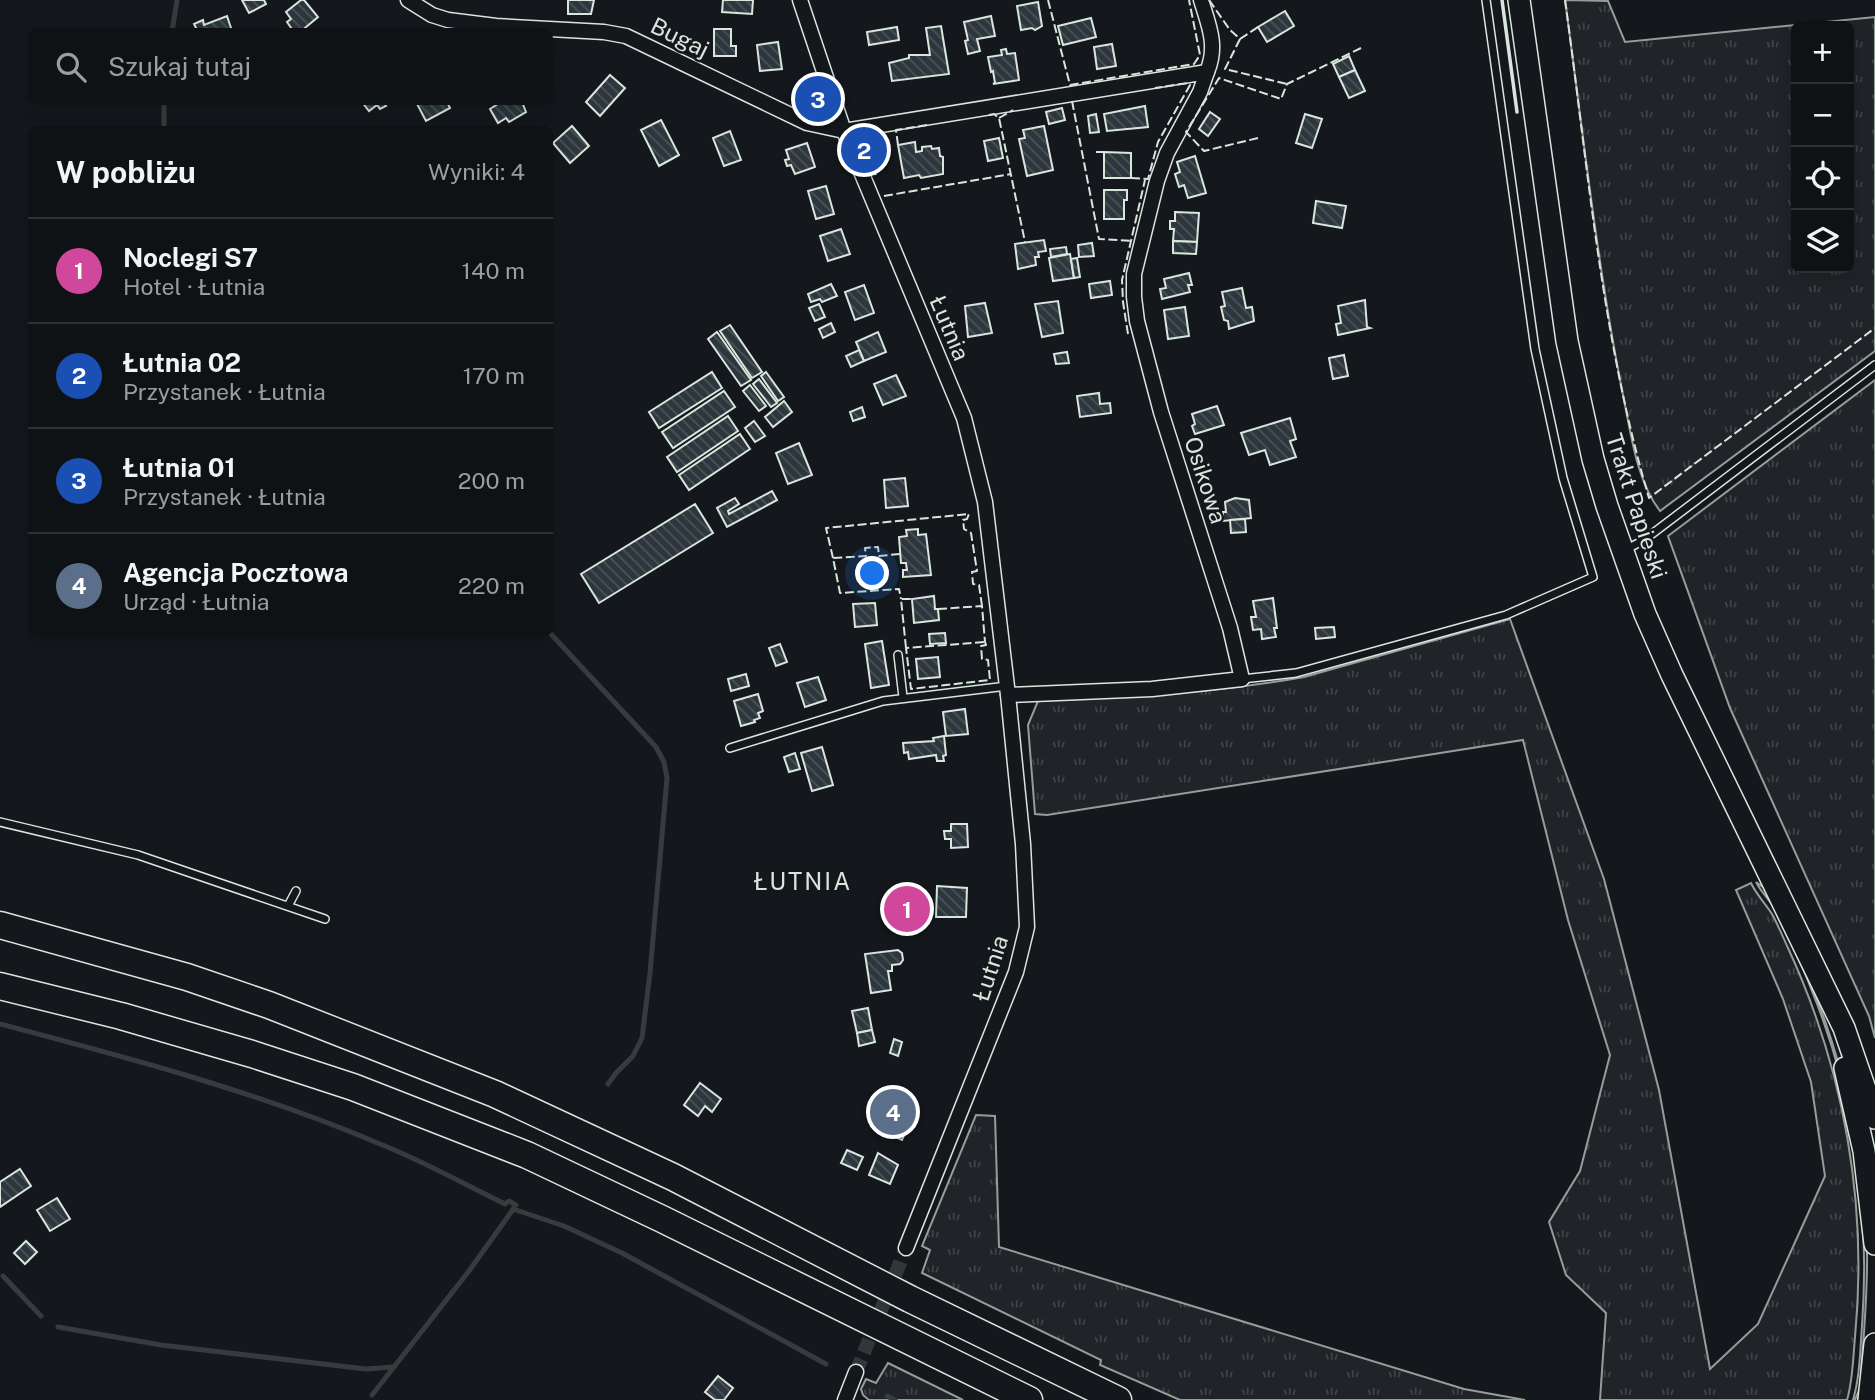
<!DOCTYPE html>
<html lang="pl">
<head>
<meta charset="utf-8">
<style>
  :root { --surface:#0f1215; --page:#181b1e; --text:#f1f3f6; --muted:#9b9ea0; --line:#2f3234; --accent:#ffb74d }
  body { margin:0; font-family:"Public Sans",sans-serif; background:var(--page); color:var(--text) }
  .controls { position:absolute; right:21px; top:21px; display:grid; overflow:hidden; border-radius:10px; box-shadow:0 4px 18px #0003 }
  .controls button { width:63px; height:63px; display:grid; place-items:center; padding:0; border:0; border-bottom:2px solid var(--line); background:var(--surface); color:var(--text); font:35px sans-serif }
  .you { position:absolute; left:873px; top:574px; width:24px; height:24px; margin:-18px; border:5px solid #fff; border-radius:50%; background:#1a73e8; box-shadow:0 0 0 10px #1a73e833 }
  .badge { display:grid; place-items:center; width:46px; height:46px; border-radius:50%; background:var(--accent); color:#fff; font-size:23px; font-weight:700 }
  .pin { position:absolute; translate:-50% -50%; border:4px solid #fff; box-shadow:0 2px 7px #0006 }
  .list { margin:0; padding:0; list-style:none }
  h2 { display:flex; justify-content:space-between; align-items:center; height:91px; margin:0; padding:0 28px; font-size:30px }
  h2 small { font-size:23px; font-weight:400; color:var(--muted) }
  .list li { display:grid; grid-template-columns:46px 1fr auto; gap:21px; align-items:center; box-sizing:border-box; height:105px; padding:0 28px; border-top:2px solid var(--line) }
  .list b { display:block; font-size:26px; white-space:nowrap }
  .list p { margin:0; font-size:23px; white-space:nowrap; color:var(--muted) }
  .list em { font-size:23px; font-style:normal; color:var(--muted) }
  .icon { flex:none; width:38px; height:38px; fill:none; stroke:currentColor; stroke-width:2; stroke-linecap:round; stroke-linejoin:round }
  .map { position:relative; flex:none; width:1875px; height:1400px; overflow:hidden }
  .search { position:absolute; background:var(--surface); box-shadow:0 4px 18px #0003; left:28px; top:28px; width:525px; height:77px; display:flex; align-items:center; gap:18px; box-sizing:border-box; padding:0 24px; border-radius:10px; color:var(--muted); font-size:26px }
  .panel { position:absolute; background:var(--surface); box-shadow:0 4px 18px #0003; left:28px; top:126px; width:525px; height:511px; border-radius:10px }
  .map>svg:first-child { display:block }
  .grass { fill:url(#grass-tufts); stroke:#939e99; stroke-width:2; fill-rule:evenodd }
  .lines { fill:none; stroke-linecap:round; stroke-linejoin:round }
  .stream { stroke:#363b3e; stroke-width:5 }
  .building { fill:url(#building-back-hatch); stroke:#d8e6dc; stroke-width:2 }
  .street-tunnel { stroke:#313739; stroke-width:14; stroke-dasharray:14 7; stroke-linecap:butt }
  .lane-casing { stroke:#d8e6dc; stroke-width:10 }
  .street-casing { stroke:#d8e6dc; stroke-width:17 }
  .secondary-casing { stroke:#d8e6dc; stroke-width:24 }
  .highway-casing { stroke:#d8e6dc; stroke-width:29 }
  .lane { stroke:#14181c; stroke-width:7 }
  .street { stroke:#14181c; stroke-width:14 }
  .secondary { stroke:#14181c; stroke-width:21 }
  .highway { stroke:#14181c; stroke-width:26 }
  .fence { stroke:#d8e6dc; stroke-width:2; stroke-dasharray:9 3.5; stroke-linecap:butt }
  .wall { stroke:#d8e6dc; stroke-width:3.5 }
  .labels { text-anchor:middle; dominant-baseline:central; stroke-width:5; stroke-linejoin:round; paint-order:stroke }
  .street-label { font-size:23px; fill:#d8e6dc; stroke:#14181c }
  .neighbourhood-label { font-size:24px; letter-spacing:2px; fill:#d8e6dc; stroke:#14181c }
</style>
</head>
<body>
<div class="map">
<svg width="1875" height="1400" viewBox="0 0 1875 1400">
  <defs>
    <pattern id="grass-tufts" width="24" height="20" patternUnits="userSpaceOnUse" patternTransform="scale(1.75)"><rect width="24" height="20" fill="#202428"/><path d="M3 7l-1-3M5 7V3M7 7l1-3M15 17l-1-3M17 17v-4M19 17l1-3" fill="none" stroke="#404447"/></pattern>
    <pattern id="building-back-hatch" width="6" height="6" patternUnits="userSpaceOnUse" patternTransform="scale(1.75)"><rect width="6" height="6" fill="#2c363c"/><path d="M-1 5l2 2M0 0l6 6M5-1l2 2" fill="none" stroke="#4a5358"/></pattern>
  </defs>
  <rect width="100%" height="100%" fill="#14181c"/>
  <g class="grass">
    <path d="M1565 0 1608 1 1625 42 1875 17V351L1660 511C1636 480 1631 433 1623 395 1597 265 1583 132 1565 0ZM1796 26H1849V268H1796Z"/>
    <polygon points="1875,380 1875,1038 1869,1016 1730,708 1668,536"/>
    <path d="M1510 619 1604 879 1659 1090 1710 1369 1758 1324 1825 1176 1811 1082 1783 999 1736 890 1751 883C1756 894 1765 903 1772 914 1778 925 1783 937 1788 948 1844 1069 1868 1204 1855 1337 1853 1358 1853 1380 1847 1400H1600L1606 1313 1566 1275 1549 1222 1580 1171 1610 1055 1568 920 1523 740 1047 815 1035 814 1028 725 1038 701C1127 697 1216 693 1304 677Z"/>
    <path d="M1756 882 1770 892C1827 1005 1865 1123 1867 1249 1868 1296 1863 1342 1860 1388L1855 1400H1853C1860 1376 1860 1351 1862 1326 1870 1212 1855 1097 1812 991 1802 965 1791 938 1778 913 1772 902 1762 894 1756 882Z"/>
    <polygon points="976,1115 995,1116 999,1247 1464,1389 1525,1400 1180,1400 1100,1365 1101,1360 922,1273 930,1250 922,1246"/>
    <polygon points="888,1363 963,1400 869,1400 863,1395 861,1389 866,1379 876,1383"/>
  </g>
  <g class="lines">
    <g class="stream">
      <polyline points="172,32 177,0"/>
      <polyline points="164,130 164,102"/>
      <polyline points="550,633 656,747 664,762 667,778 650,973 642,1038 633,1056 616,1073 608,1084"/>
      <path d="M0 1024C129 1058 258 1092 380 1144 423 1161 464 1184 505 1204L509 1201 516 1205"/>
      <polyline points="513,1209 564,1226 622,1253 826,1364"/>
      <polyline points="3,1276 41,1316"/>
      <polyline points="58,1327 161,1345 366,1369 393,1367"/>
      <polyline points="372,1395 469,1271 514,1208"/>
      <polyline points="887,1396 895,1400"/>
    </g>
  </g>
  <g class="building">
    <polygon points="242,0 264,0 266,4 249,13"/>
    <polygon points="301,0 304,0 318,17 300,32 294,32 287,22 291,19 286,12"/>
    <polygon points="568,0 594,0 591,14 568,14"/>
    <polygon points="723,0 753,0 752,14 722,12"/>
    <polygon points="1038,2 1042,26 1035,30 1032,28 1021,30 1017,6"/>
    <polygon points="1285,11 1294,26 1267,42 1258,27"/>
    <polygon points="227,16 232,31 230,32 198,32 194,24 203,20 204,25"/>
    <polygon points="991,16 995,36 977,39 980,51 968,54 965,41 968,40 964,22"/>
    <polygon points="1091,18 1096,37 1063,45 1058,26"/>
    <polygon points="941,26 949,74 892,81 889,63 909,58 909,55 930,55 926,28"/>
    <polygon points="897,27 899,40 869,45 867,32"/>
    <polygon points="714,29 731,29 731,46 736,46 736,56 714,56"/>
    <polygon points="778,42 782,69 760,71 757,45"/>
    <polygon points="1112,44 1116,66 1097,69 1094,47"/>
    <polygon points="1006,49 1007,54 1015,53 1019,80 993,84 995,83 993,71 991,72 988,57 1002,55 1001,50"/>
    <polygon points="1349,56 1355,70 1339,77 1333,64"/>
    <polygon points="1355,70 1365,91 1349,98 1339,77"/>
    <polygon points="610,75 625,88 600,116 586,102"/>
    <polygon points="362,102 383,102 386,106 380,109 377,105 369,111"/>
    <polygon points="416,102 447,102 450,108 426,121"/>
    <polygon points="501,102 522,102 526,112 509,122 506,118 498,123 490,109"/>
    <polygon points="1145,106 1148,127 1107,131 1104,114"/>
    <polygon points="1062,108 1065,120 1049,124 1046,112"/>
    <polygon points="1210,112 1220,119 1208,136 1199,129"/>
    <polygon points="1096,114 1099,132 1090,133 1088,116"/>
    <polygon points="1305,114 1322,119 1312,148 1296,143"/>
    <polygon points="661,120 679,155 659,166 641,130"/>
    <polygon points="572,126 589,146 570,163 553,143"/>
    <polygon points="1044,126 1053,170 1027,176 1019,139 1025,138 1023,130"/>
    <polygon points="730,131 741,160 724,166 713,138"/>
    <polygon points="999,138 1003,158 988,161 984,141"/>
    <polygon points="915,142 916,152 922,151 922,147 931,146 932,149 939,148 940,156 943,157 943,174 921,178 919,175 904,178 898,145"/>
    <polygon points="807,143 815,167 795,174 791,165 787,166 785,160 789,159 786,150"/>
    <polygon points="1104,152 1131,153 1131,178 1104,178"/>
    <polygon points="1195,156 1206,193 1188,198 1184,185 1179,187 1175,174 1180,172 1177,162"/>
    <polygon points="826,186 834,214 816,219 808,191"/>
    <polygon points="1104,190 1127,190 1127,200 1124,200 1124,219 1104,219"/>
    <polygon points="1316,201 1346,206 1342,228 1313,223"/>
    <polygon points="1175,212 1199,213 1197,242 1173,241 1174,229 1170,229 1170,221 1175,221"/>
    <polygon points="841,229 850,254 828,261 820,236"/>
    <polygon points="1044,240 1046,251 1038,252 1039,257 1035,257 1036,265 1018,269 1015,244"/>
    <polygon points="1173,241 1197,242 1196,254 1173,253"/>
    <polygon points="1092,243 1094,256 1079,257 1078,245"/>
    <polygon points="1066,247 1067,254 1051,257 1050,249"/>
    <polygon points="1070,254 1074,278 1053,281 1049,258"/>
    <polygon points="1077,258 1080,277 1074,278 1071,259"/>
    <polygon points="1189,273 1192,285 1188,285 1190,292 1162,299 1160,289 1166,288 1164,279"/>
    <polygon points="1110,281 1112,295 1091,298 1089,284"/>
    <polygon points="831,284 837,296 822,302 820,299 811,302 808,294"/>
    <polygon points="864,285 874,313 855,320 845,292"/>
    <polygon points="1242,288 1246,308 1252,307 1254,321 1229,329 1228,321 1224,320 1221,307 1225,306 1222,292"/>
    <polygon points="1365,300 1367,327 1370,328 1338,335 1336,324 1341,323 1338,306"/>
    <polygon points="1058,301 1063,333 1042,337 1035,304"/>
    <polygon points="985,303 992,333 968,337 965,306"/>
    <polygon points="819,304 825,317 815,321 809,308"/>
    <polygon points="1185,307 1189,336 1168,339 1164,310"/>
    <polygon points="831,323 835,332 823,338 819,329"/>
    <polygon points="730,325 762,372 752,378 720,331"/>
    <polygon points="717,332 751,380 741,386 708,339"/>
    <polygon points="878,332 886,352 864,361 856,342"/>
    <polygon points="859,350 864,361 851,367 846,356"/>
    <polygon points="1067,352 1069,363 1056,364 1054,354"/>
    <polygon points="1344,355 1348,376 1333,379 1329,358"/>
    <polygon points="712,372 722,388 659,428 649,412"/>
    <polygon points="766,372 784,397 778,401 761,376"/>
    <polygon points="896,375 906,396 883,405 874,384"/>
    <polygon points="759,379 777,403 771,407 753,384"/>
    <polygon points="750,385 766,406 759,411 743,391"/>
    <polygon points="724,391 735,407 673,448 662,432"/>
    <polygon points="1099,393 1100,404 1110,403 1111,413 1080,417 1077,396"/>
    <polygon points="784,401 792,412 773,427 765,417"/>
    <polygon points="1217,406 1224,425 1195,434 1192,426 1195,424 1192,414"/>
    <polygon points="862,407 865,417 853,421 850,412"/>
    <polygon points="728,416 738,431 677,472 667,457"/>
    <polygon points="1290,418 1296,439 1290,441 1296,457 1270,465 1265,450 1249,455 1241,433"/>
    <polygon points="754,421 765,436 755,442 745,428"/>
    <polygon points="740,434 750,449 689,490 679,475"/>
    <polygon points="799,443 812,475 788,484 776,453"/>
    <polygon points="905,478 908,506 886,508 884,480"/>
    <polygon points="772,491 777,500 727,527 717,508 735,498 739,504 728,511 729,514"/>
    <polygon points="1235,498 1249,500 1251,518 1223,521 1223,512 1226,512 1225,502"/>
    <polygon points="695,504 713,533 599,603 581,574"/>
    <polygon points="1245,519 1246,532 1231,533 1230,520"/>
    <polygon points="918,529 918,535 926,534 931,575 903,577 903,570 907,570 906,563 901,563 899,537 907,536 906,530"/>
    <polygon points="884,569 885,582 874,583 872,570"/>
    <polygon points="934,596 935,609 938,609 939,620 914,623 912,599"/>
    <polygon points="1273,598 1277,628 1274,628 1276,637 1262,639 1261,629 1253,630 1251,617 1256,617 1253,601"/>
    <polygon points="875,603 877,625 855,627 853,604"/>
    <polygon points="1334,627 1335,637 1316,639 1315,628"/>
    <polygon points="945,633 946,643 930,644 929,634"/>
    <polygon points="882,641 889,685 871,688 865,644"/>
    <polygon points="780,644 787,662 776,666 769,648"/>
    <polygon points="938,657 940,677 918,679 916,659"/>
    <polygon points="746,674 749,686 731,691 728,679"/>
    <polygon points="818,677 826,700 805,707 797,683"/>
    <polygon points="758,694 763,711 758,713 760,718 754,720 755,722 741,726 734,701"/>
    <polygon points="965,709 968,734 946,736 943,712"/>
    <polygon points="944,736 946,755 943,756 944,761 937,761 936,755 909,759 908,752 904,753 903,743 934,741 933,738"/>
    <polygon points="822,747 833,785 812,791 801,753"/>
    <polygon points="795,753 800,769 789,772 784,757"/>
    <polygon points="951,824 967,824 968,847 951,848 951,839 945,839 944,831 951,831"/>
    <polygon points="937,886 967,888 966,917 936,917"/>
    <polygon points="912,894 914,921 889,922 888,896"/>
    <polygon points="898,950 902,953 903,960 900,964 892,965 892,971 888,971 891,990 871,993 865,954"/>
    <polygon points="868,1008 872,1030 857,1033 852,1011"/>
    <polygon points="872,1030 875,1042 859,1046 857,1033"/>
    <polygon points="894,1039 902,1042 898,1056 890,1053"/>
    <polygon points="700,1083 721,1099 712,1112 705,1106 698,1116 684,1105"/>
    <polygon points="892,1103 901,1107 904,1106 909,1110 906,1116 911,1120 902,1140 871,1126 876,1116 879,1117 883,1108 889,1110"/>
    <polygon points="847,1150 863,1157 857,1170 841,1163"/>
    <polygon points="878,1153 898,1165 890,1184 869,1175"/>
    <polygon points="20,1169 31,1186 0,1207 0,1182"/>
    <polygon points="57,1198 70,1219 50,1231 37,1210"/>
    <polygon points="26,1241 37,1252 25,1264 14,1253"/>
    <polygon points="718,1376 733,1388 724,1400 715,1400 705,1392"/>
  </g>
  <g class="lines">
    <polyline class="street-tunnel" points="856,1372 906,1248"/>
    <defs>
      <g id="lane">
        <polyline points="1625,550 1644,540 1875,365"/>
        <polyline points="898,655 903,697"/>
        <polyline points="1242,679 1296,673 1506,615 1593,577 1563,478 1535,349 1486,0"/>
        <polyline points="730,748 883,701 1007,686"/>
        <polyline points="0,822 138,855 325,919"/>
        <polyline points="288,906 296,891"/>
      </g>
      <g id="street">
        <polyline points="408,0 432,15 448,20 496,26 604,32 626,36 807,123 844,131 1207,72 1200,92 1167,153 1157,181 1134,274 1134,297 1137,321 1161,412 1230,628 1242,679 1152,689 1008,695"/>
        <polyline points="800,0 844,131 964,418 985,502 1008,695 1023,844 1027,927 1016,972 906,1248"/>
        <path d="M1201 0C1209 26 1218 46 1207 72"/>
        <polyline points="845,1400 856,1372"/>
      </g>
      <g id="secondary">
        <polyline points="1519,0 1567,341 1593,459 1607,506 1645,614 1672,675 1844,1028 1875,1118"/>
        <polyline points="1845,1068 1864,1151 1875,1244"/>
        <polyline points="1869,1400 1875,1344"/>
      </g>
      <g id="highway">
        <polyline points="0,925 187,977 269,1005 495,1094 673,1177 910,1299 1118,1400"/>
        <polyline points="0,986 121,1016 252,1054 353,1087 527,1155 662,1219 1029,1400"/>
      </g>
    </defs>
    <use href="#lane" class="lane-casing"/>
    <use href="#street" class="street-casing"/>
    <use href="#secondary" class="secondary-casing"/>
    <use href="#highway" class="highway-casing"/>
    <use href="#lane" class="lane"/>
    <use href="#street" class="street"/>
    <use href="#secondary" class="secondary"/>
    <use href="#highway" class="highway"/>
    <g class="fence">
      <polyline points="1048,0 1070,85 1194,64 1200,55 1189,0"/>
      <polyline points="1209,0 1230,30 1240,39 1258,27"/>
      <path d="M1565 0C1588 166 1601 336 1649 498L1875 328"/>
      <polyline points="1240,39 1225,69 1287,84"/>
      <polyline points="1072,101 1099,239 1133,241"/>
      <polyline points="989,115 994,114 999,118 1025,242"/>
      <polyline points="999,118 1013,110"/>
      <polyline points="874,134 859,138 876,175"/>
      <polyline points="1258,138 1204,151 1186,132 1219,78 1281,99 1287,84 1361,48"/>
      <polyline points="898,145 896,130 927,125"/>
      <polyline points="1096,152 1104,152"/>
      <polyline points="1131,178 1148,179 1158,142 1190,85 1188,83 1155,88"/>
      <polyline points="884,196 1011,174"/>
      <polyline points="1128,334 1123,302 1122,280 1145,180"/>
      <polyline points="900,554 879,556 878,547 865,548 866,556 833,558 840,593 899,589 901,599"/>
      <polyline points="833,558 826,528 969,514 967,519 963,520 964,529 971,533 977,571 972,572 973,584 979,585 982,606"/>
      <polyline points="938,609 982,606 985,642"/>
      <polygon points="985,642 986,645 981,646 982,659 988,660 990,680 911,689 906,648"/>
      <polyline points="906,648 901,599 912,599"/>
    </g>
    <polyline class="wall" points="1502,0 1517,112"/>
  </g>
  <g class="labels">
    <g class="street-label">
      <text transform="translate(680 37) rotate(26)">Bugaj</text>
      <text transform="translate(950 328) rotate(67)">Łutnia</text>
      <text transform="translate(1206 480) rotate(72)">Osikowa</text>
      <text transform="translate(1637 506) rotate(72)">Trakt Papieski</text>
      <text transform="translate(990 968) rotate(-72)">Łutnia</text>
    </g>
    <g class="neighbourhood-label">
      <text x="803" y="881">ŁUTNIA</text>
    </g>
  </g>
</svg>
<div class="controls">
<button>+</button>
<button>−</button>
<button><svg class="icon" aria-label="locate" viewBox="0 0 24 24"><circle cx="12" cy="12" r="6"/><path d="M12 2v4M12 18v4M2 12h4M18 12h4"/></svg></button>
<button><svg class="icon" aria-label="layers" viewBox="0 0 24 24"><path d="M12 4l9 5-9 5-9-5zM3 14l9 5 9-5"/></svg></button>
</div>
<div class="you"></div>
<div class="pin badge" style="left:907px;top:909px;background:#d1479c">1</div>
<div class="pin badge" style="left:864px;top:150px;background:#1a4fb4">2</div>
<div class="pin badge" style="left:818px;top:99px;background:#1a4fb4">3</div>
<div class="pin badge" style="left:893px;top:1112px;background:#5c6f8a">4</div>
<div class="search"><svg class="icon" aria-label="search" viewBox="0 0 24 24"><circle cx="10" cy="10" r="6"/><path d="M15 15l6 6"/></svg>Szukaj tutaj</div>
<section class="panel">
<h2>W pobliżu<small>Wyniki: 4</small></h2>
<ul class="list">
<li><span class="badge" style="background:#d1479c">1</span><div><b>Noclegi S7</b><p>Hotel · Łutnia</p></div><em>140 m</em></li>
<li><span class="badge" style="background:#1a4fb4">2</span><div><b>Łutnia 02</b><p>Przystanek · Łutnia</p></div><em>170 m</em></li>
<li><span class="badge" style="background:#1a4fb4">3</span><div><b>Łutnia 01</b><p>Przystanek · Łutnia</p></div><em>200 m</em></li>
<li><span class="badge" style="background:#5c6f8a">4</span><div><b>Agencja Pocztowa</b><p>Urząd · Łutnia</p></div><em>220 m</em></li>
</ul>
</section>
</div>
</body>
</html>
